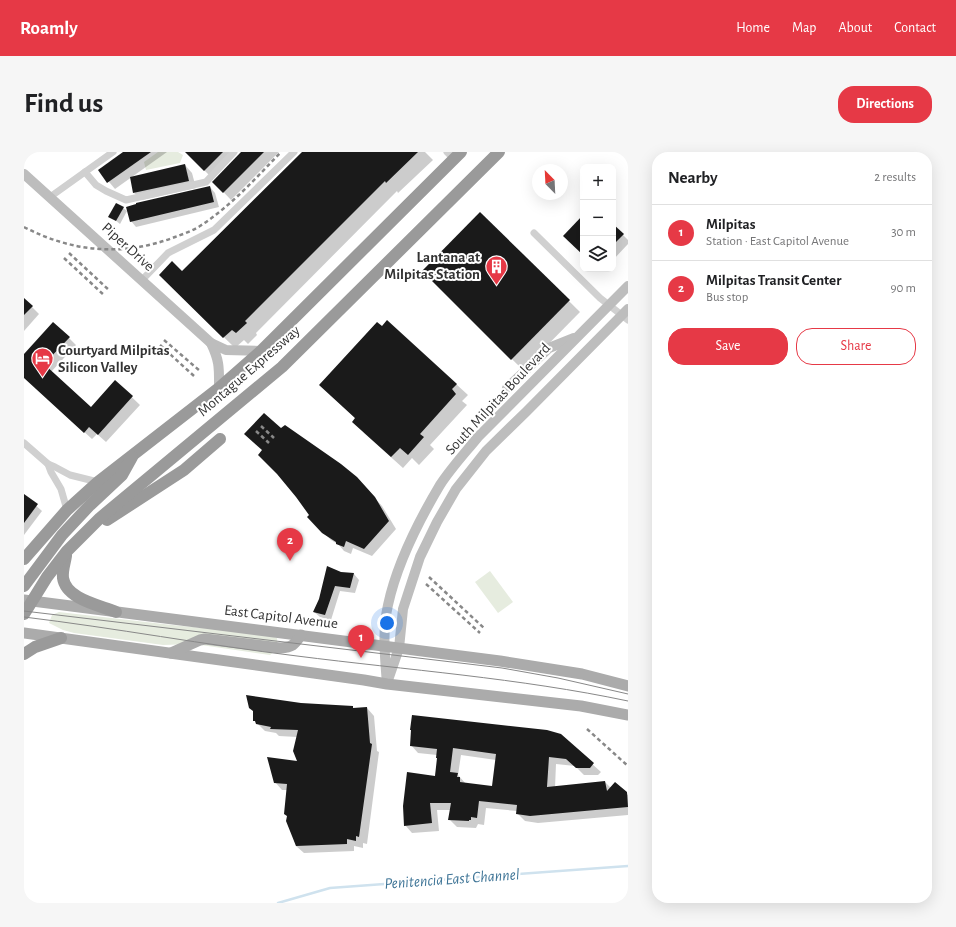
<!DOCTYPE html>
<html lang="en">
<head>
<meta charset="utf-8">
<style>
  :root { --surface:#fff; --page:#f6f6f6; --text:#202124; --muted:#757577; --line:#e0e0e0; --accent:#e63946 }
  body { margin:0; font-family:"Alegreya Sans",sans-serif; background:var(--page); color:var(--text) }
  .controls { position:absolute; right:12px; top:12px; display:grid; overflow:hidden; border-radius:8px; box-shadow:0 4px 16px #0002 }
  .controls button { width:36px; height:36px; display:grid; place-items:center; padding:0; border:0; border-bottom:1px solid var(--line); background:var(--surface); color:var(--text); font:20px sans-serif }
  .compass { position:absolute; left:508px; top:12px; width:36px; height:36px; border-radius:50%; background:var(--surface); box-shadow:0 4px 16px #0002; rotate:336deg }
  .you { position:absolute; left:363px; top:471px; width:14px; height:14px; margin:-10px; border:3px solid #fff; border-radius:50%; background:#1a73e8; box-shadow:0 0 0 6px #1a73e833 }
  .badge { display:grid; place-items:center; width:26px; height:26px; border-radius:50%; background:var(--accent); color:#fff; font-size:13px; font-weight:700 }
  .pin { position:absolute; translate:-50% -33px; filter:drop-shadow(0 1px 2px #0008) }
  .pin::after { content:''; position:absolute; top:21px; width:14px; height:12px; background:inherit; clip-path:polygon(0 0,100% 0,50% 100%) }
  .list { margin:0; padding:0; list-style:none }
  h2 { display:flex; justify-content:space-between; align-items:center; height:52px; margin:0; padding:0 16px; font-size:17px }
  h2 small { font-size:13px; font-weight:400; color:var(--muted) }
  .list li { display:grid; grid-template-columns:26px 1fr auto; gap:12px; align-items:center; box-sizing:border-box; height:56px; padding:0 16px; border-top:1px solid var(--line) }
  .list b { display:block; font-size:15px; white-space:nowrap }
  .list p { margin:0; font-size:13px; white-space:nowrap; color:var(--muted) }
  .list em { font-size:13px; font-style:normal; color:var(--muted) }
  .actions { display:flex; gap:8px; padding:12px 16px }
  .actions a { flex:1; padding:9px 0; border:1px solid var(--accent); border-radius:16px; text-align:center; font-size:14px; color:var(--accent) }
  .actions .main { background:var(--accent); color:#fff }
  .icon { flex:none; width:22px; height:22px; fill:none; stroke:currentColor; stroke-width:2; stroke-linecap:round; stroke-linejoin:round }
  .map { position:relative; flex:none; width:604px; height:751px; overflow:hidden; border-radius:16px }
  header { display:flex; align-items:center; gap:24px; box-sizing:border-box; height:56px; padding:0 20px; background:var(--accent); color:#fff }
  header strong { font-size:19px }
  nav { display:flex; gap:22px; margin-inline-start:auto; font-size:14px }
  .intro { display:flex; align-items:center; justify-content:space-between; box-sizing:border-box; height:96px; padding:0 24px }
  h1 { margin:0; font-size:28px }
  .button { padding:10px 18px; border-radius:16px; background:var(--accent); color:#fff; font-size:14px; font-weight:700 }
  main { display:flex; gap:24px; padding:0 24px }
  aside { flex:1; background:var(--surface); border-radius:16px; box-shadow:0 4px 16px #0002 }
  .map>svg:first-child { display:block }
  .grass { fill:#e6ecdf }
  .shadow { fill:#0003; fill-rule:evenodd }
  .lines { fill:none; stroke-linecap:round; stroke-linejoin:round }
  .stream { stroke:#cfe2ee; stroke-width:2.5 }
  .building { fill:#1a1a1a; fill-rule:evenodd }
  .street { stroke:#d0d0d0; stroke-width:7 }
  .secondary { stroke:#bdbdbd; stroke-width:10 }
  .primary { stroke:#ababab; stroke-width:11 }
  .highway { stroke:#9a9a9a; stroke-width:12 }
  .tram { stroke:#888; stroke-width:1 }
  .rail { stroke:#888; stroke-width:2.5; stroke-dasharray:4 3; stroke-linecap:butt }
  .labels { text-anchor:middle; dominant-baseline:central; stroke-width:4; stroke-linejoin:round; paint-order:stroke }
  .street-label { font-size:15px; fill:#333; stroke:#fff }
  .poi-label { font-size:15px; font-weight:bold; fill:#333; stroke:#fff; text-anchor:end }
  .water-label { font-size:16px; font-style:italic; fill:#3f7597; stroke:#fff }
</style>
</head>
<body>
<header>
<strong>Roamly</strong>
<nav><a>Home</a><a>Map</a><a>About</a><a>Contact</a></nav>
</header>
<div class="intro"><h1>Find us</h1><a class="button">Directions</a></div>
<main>
<div class="map">
<svg width="604" height="751" viewBox="0 0 604 751">
  <rect width="100%" height="100%" fill="#fff"/>
  <g class="grass">
    <polygon points="134,0 154,0 159,3 156,11 122,18 120,10"/>
    <polygon points="466,419 489,450 474,461 451,430"/>
    <path d="M35 460 148 473 242 482 253 486C254 491 251 500 246 503L170 492 139 493 50 481 39 478 25 471 28 463Z"/>
  </g>
  <g class="shadow">
    <polygon points="101,0 143,0 91,37 75,18"/>
    <polygon points="162,0 213,0 187,25"/>
    <polygon points="219,0 255,0 207,48 190,30"/>
    <polygon points="279,0 401,0 409,8 374,41 373,39 232,181 233,183 224,192 220,188 211,196 136,123 158,121"/>
    <polygon points="161,13 168,21 172,36 118,48 110,41"/>
    <polygon points="186,35 191,41 195,55 112,75 107,69"/>
    <polygon points="99,56 103,59 96,72 86,64"/>
    <polygon points="456,61 556,160 499,218 399,119"/>
    <polygon points="589,73 604,88 604,92 589,108"/>
    <polygon points="0,147 15,162 0,179"/>
    <polygon points="45,186 52,193 27,220 67,256 91,229 116,253 82,290 73,282 68,287 0,225 0,203"/>
    <polygon points="432,232 444,243 438,249 443,253 406,293 410,297 395,313 388,306 379,316 340,281 332,267 296,233"/>
    <polygon points="257,277 340,334 358,354 372,377 348,404 329,396 327,402 320,399 315,393 307,388 284,365 286,363"/>
    <polygon points="0,343 18,359 0,383"/>
    <polygon points="317,421 330,422 335,428 331,441 316,439 307,468 296,465 290,460"/>
    <polygon points="277,552 328,555 331,557 343,556 350,564 353,599 355,600 343,692 339,691 339,696 330,694 330,699 280,701 272,694 264,665 261,662 264,638 258,638 251,630 274,610 273,585 255,584 252,581 241,579 230,568"/>
    <path d="M536 583 577 620 574 623H560L551 614 532 612 531 636 581 630 587 636 591 632 604 643V663L514 671 501 669 493 661V659L462 656 460 673 454 672 452 676 433 675 426 668 427 658H413L415 679 388 681 381 673 411 625 414 607 413 603 394 601 387 593ZM437 603 472 608 469 635 442 632 434 623Z"/>
  </g>
  <g class="lines">
    <polyline class="stream" points="254,751 306,736 604,714"/>
  </g>
  <g class="building">
    <polygon points="99,0 127,0 83,31 74,18"/>
    <polygon points="161,0 199,0 180,19"/>
    <polygon points="217,0 240,0 199,41 188,30"/>
    <polygon points="278,0 394,0 362,31 361,29 221,169 223,171 212,181 208,178 199,186 135,123 148,109 158,119"/>
    <polygon points="161,12 165,29 109,41 106,25"/>
    <polygon points="186,34 190,50 106,70 102,55 112,52 112,51"/>
    <polygon points="92,51 100,55 92,69 84,65"/>
    <polygon points="456,60 546,148 487,208 398,119"/>
    <polygon points="559,63 559,103 539,84"/>
    <polygon points="589,72 600,82 589,93"/>
    <polygon points="0,146 9,154 0,163"/>
    <polygon points="363,168 433,232 428,237 432,242 396,282 400,285 384,303 376,296 367,305 328,270 331,266 295,233 353,170 358,174"/>
    <polygon points="29,170 46,185 20,212 67,255 91,228 109,244 74,283 65,275 60,281 0,226 0,202"/>
    <polygon points="240,261 257,276 261,273 317,312 333,325 351,345 365,369 340,397 322,389 320,395 312,392 312,390 298,381 283,365 285,363 272,345 253,322 234,303 238,298 220,282"/>
    <polygon points="0,342 14,352 0,371"/>
    <polygon points="303,414 317,420 330,421 326,436 311,434 301,463 289,460 295,447"/>
    <polygon points="222,543 277,551 329,554 329,556 343,555 346,591 348,592 335,685 332,684 332,689 323,687 323,692 272,694 262,669 263,664 260,662 263,632 250,631 243,605 273,609 269,599 274,578 246,577 247,575 232,572 231,569 229,569 229,559 225,556"/>
    <path d="M388 563 523 578 537 582 570 611 566 616H552L542 607 525 605 523 635 581 629 583 639 591 630 603 640 604 655 506 664 492 662 493 653 455 649 453 666 447 665V668H445V669L424 668 427 651H406L408 671 380 674 379 654 383 620 411 624 413 606H412L413 597 386 594 387 578H386ZM429 596 472 602 468 634 436 630V625H433L434 621 426 620Z"/>
  </g>
  <g class="lines">
    <g class="street">
      <polyline points="423,0 430,7"/>
      <polyline points="61,20 72,33 82,39 102,48 182,30 210,0"/>
      <polyline points="26,45 89,0"/>
      <polyline points="510,81 576,146 604,168"/>
      <polyline points="118,128 144,101 190,78 270,0"/>
      <polyline points="0,291 24,312 31,315 46,323 74,330"/>
      <polyline points="24,312 27,320 37,337 43,358"/>
    </g>
    <g class="secondary">
      <polyline points="0,22 187,191 202,198 237,199"/>
      <path d="M187 191C196 210 195 216 195 236"/>
      <polyline points="483,236 525,196 550,186"/>
      <polyline points="364,528 375,496 379,457 396,405 413,370 432,337 462,299 502,260 604,157"/>
      <path d="M363 532C361 506 358 479 364 453 373 411 394 370 416 333 427 316 441 301 454 285L604 134"/>
    </g>
    <g class="primary">
      <polyline points="0,448 476,509 558,522 604,534"/>
      <polyline points="0,481 340,528 363,532 557,554 604,563"/>
      <path d="M147 501 176 488 181 487 256 496C269 495 270 493 277 483"/>
    </g>
    <g class="highway">
      <polyline points="83,368 160,318 196,287"/>
      <path d="M42 404C41 411 38 418 39 426 42 447 75 453 92 460"/>
      <polyline points="0,407 43,358 74,330 195,236 237,199 437,0"/>
      <polyline points="0,434 38,383 66,353 98,323 108,305"/>
      <polyline points="0,462 23,425 43,399 76,366 258,215 475,0"/>
      <polyline points="0,502 11,495 37,486"/>
    </g>
    <g class="tram">
      <polyline points="0,459 478,516 534,526 604,542"/>
      <path d="M0 465C91 476 182 493 273 504 383 518 495 526 604 549"/>
    </g>
    <g class="rail">
      <path d="M0 75C48 100 99 105 151 85 159 82 168 79 176 74 207 54 232 26 257 0"/>
      <polyline points="45,101 86,139"/>
      <polyline points="40,106 81,144"/>
      <polyline points="140,188 176,219"/>
      <polyline points="136,193 170,224"/>
      <polyline points="237,274 250,286"/>
      <polyline points="232,279 245,291"/>
      <polyline points="405,425 460,476"/>
      <polyline points="402,432 456,481"/>
      <polyline points="563,577 604,614"/>
    </g>
  </g>
  <defs>
    <symbol id="building-pin" viewBox="-11 -11 22 30"><path d="M0 17L-7.5 6A9.5 9.5 0 1 1 7.5 6Z" fill="#e63946" stroke="#fff"/><path d="M-4-6H4V6H1V3H-1V6H-4ZM-2.5-4.3h1.7v1.8h-1.7ZM.8-4.3h1.7v1.8H.8ZM-2.5-1h1.7V.8h-1.7ZM.8-1h1.7V.8H.8Z" fill="#fff"/></symbol>
    <symbol id="hotel-pin" viewBox="-11 -11 22 30"><path d="M0 17L-7.5 6A9.5 9.5 0 1 1 7.5 6Z" fill="#e63946" stroke="#fff"/><path d="M-6-4.5h1.5V1H6V5H4.5V3h-9V5H-6ZM-4 0a1.8 1.8 0 1 1 3.6 0ZM.5 0V-2.5h3Q6-2.5 6 0Z" fill="#fff"/></symbol>
  </defs>
  <g fill-rule="evenodd">
    <use href="#building-pin" x="460" y="102" width="25" height="34"/>
    <use href="#hotel-pin" x="6" y="194" width="25" height="34"/>
  </g>
  <g class="labels">
    <g class="street-label">
      <text transform="translate(104 95) rotate(42)">Piper Drive</text>
      <text transform="translate(225 219) rotate(-41)">Montague Expressway</text>
      <text transform="translate(474 247) rotate(-47)">South Milpitas Boulevard</text>
      <text transform="translate(257 465) rotate(7)">East Capitol Avenue</text>
    </g>
    <g class="poi-label">
      <text x="456" y="105">Lantana at<tspan x="456" dy="17">Milpitas Station</tspan></text>
      <text x="34" y="198" text-anchor="start">Courtyard Milpitas<tspan x="34" dy="17">Silicon Valley</tspan></text>
    </g>
    <g class="water-label">
      <text transform="translate(428 727) rotate(-4)">Penitencia East Channel</text>
    </g>
  </g>
</svg>
<div class="controls">
<button>+</button>
<button>−</button>
<button><svg class="icon" aria-label="layers" viewBox="0 0 24 24"><path d="M12 4l9 5-9 5-9-5zM3 14l9 5 9-5"/></svg></button>
</div>
<svg class="compass" viewBox="-18 -18 36 36"><path d="M0-13l5 13h-10z" fill="#e53935"/><path d="M0 13l5-13h-10z" fill="#757577"/></svg>
<div class="you"></div>
<div class="pin badge" style="left:337px;top:506px">1</div>
<div class="pin badge" style="left:266px;top:409px">2</div>
</div>
<aside>
<h2>Nearby<small>2 results</small></h2>
<ul class="list">
<li><span class="badge">1</span><div><b>Milpitas</b><p>Station · East Capitol Avenue</p></div><em>30 m</em></li>
<li><span class="badge">2</span><div><b>Milpitas Transit Center</b><p>Bus stop</p></div><em>90 m</em></li>
</ul>
<div class="actions"><a class="main">Save</a><a>Share</a></div>
</aside>
</main>
</body>
</html>
